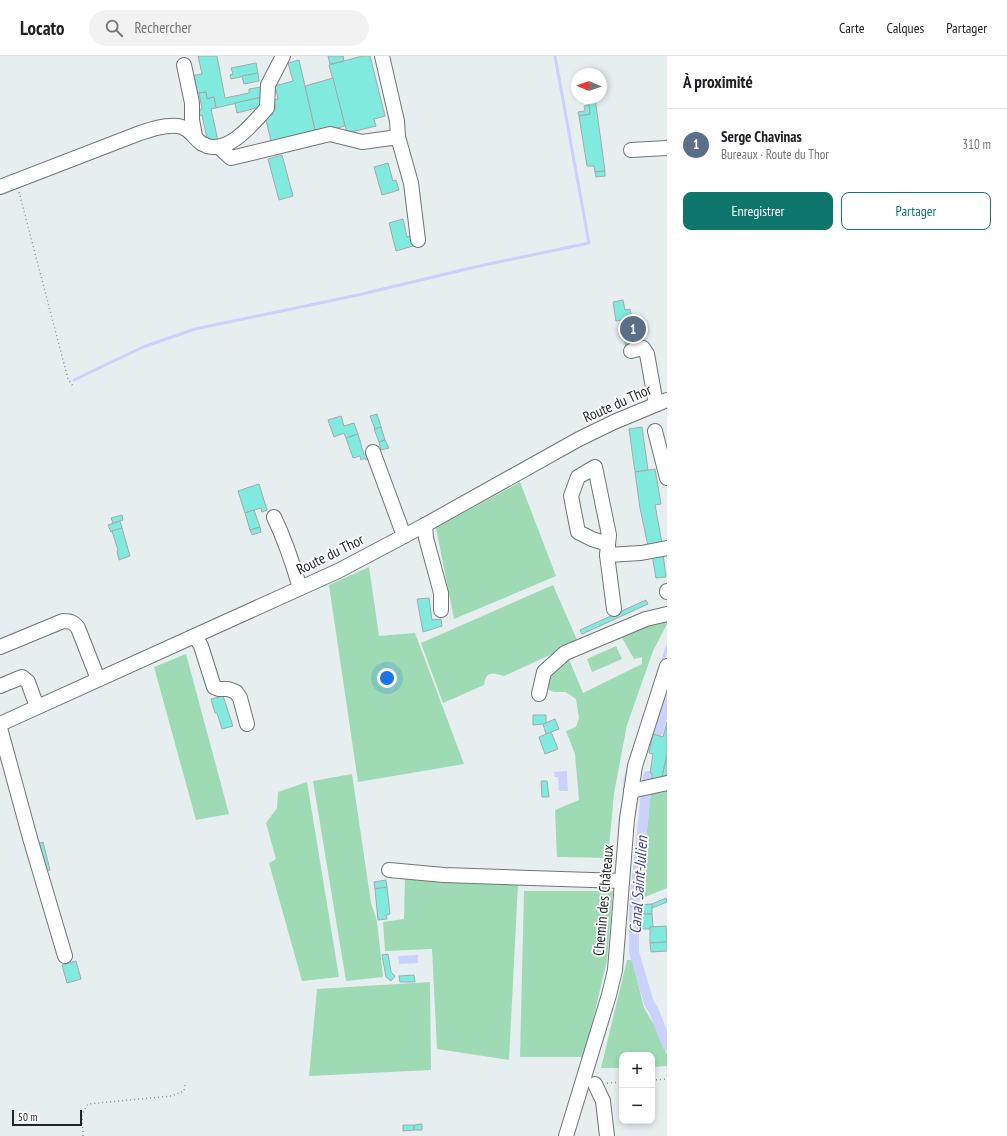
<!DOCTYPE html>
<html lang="fr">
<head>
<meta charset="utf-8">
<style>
  :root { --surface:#fff; --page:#f2f2f2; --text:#202124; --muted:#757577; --line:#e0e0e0; --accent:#0f766e }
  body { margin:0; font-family:"PT Sans Narrow",sans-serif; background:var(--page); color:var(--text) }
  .controls { position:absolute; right:12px; bottom:12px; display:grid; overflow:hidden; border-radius:8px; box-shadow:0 2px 6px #0003 }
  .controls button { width:36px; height:36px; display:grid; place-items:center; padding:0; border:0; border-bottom:1px solid var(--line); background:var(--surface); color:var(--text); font:20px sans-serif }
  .compass { position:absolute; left:571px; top:12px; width:36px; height:36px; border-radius:50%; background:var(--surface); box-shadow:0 2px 6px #0003; rotate:272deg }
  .scale { position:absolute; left:12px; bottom:10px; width:70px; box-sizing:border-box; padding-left:4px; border:2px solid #232526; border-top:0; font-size:11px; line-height:14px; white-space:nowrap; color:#232526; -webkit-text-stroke:3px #fff; paint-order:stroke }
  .you { position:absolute; left:387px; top:622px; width:14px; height:14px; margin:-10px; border:3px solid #fff; border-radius:50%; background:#1a73e8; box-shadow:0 0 0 6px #1a73e833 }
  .badge { display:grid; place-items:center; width:26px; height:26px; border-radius:50%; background:var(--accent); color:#fff; font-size:13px; font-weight:700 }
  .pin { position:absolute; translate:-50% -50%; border:2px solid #fff; box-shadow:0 1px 4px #0006 }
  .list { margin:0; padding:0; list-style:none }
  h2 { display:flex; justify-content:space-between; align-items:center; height:52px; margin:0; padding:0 16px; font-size:17px }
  h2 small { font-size:13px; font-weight:400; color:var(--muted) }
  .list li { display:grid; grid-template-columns:26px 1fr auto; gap:12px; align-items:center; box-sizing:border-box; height:72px; padding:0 16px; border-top:1px solid var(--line) }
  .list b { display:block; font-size:15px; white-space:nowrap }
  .list p { margin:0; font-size:13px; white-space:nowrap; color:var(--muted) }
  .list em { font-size:13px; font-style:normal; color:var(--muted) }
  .actions { display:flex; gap:8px; padding:12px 16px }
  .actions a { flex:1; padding:9px 0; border:1px solid var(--accent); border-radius:8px; text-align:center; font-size:14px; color:var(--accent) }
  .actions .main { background:var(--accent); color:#fff }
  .icon { flex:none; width:22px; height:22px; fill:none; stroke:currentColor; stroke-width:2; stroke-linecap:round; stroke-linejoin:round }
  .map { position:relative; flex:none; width:667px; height:1080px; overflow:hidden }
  header { display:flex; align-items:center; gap:24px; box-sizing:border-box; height:56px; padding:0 20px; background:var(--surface); border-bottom:1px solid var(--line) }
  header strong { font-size:19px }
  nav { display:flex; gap:22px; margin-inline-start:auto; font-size:14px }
  .search { width:280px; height:36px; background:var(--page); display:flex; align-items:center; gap:10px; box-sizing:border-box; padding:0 14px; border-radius:22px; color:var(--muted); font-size:15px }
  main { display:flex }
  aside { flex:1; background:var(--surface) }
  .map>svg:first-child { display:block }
  .green { fill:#9edab4 }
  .water { fill:#c9d1fc }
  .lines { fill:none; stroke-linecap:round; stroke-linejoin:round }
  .stream { stroke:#c9d1fc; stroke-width:3 }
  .canal { stroke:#c9d1fc; stroke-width:10 }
  .building { fill:#80eadf; stroke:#a3aaa9 }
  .minor-casing { stroke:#6f7576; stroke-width:16 }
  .path { stroke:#8f9395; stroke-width:1.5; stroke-dasharray:1 3; stroke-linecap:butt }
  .minor { stroke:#fff; stroke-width:14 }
  .labels { text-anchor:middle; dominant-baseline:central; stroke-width:3.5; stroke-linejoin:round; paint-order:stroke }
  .street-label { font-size:15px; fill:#232526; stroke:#fff }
  .water-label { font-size:16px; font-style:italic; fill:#3f4494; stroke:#fff }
</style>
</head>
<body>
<header>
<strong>Locato</strong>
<div class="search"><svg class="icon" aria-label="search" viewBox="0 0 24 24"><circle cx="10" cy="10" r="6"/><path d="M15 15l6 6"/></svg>Rechercher</div>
<nav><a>Carte</a><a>Calques</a><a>Partager</a></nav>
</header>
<main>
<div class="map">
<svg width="667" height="1080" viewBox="0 0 667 1080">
  <rect width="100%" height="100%" fill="#e7eef0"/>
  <g class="green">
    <polygon points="520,426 556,520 454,563 436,472"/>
    <polygon points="369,511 379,580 415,577 464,708 358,726 329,529"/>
    <path d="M553 529 578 586 504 620C492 616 486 615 484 629L443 647 421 587Z"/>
    <path d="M667 563V568L653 595 627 669 614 737 608 802 557 801 555 754 579 744 575 698 566 675 576 671 579 662 576 643 566 636H554L549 634C544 617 555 610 568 601L583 637 642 608V601L634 603 620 578Z"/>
    <polygon points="616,590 622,603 592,616 587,603"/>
    <polygon points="186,598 229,758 196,764 154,611"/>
    <polygon points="352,718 371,847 377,865 383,921 346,925 313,725"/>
    <polygon points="307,726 339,921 302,925 269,807 276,803 266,767 277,752 278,736"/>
    <polygon points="667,730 667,832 640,843 651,734"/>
    <polygon points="405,823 518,828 509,1004 437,993 432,893 385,895 383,866 404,863"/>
    <polygon points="524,835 613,835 607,904 589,981 582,1001 520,1001"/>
    <polygon points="627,904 632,904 644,952 660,979 667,999 667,1010 652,1011 652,999 622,999 622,1012 601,1012"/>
    <polygon points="430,926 431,1014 309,1020 317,933"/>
  </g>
  <g class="water">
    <polygon points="567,715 568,735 559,735 558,721 555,721 554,716"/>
    <polygon points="418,899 418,907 399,908 398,900"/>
  </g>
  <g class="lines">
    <g class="stream">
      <polyline points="74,324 143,291 195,273 358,239 475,211 589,187 555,0"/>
      <polyline points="662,608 667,591"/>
      <polyline points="625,733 625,723 627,717"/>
    </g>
    <g class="canal">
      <polyline points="658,676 667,643"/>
      <polyline points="647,728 648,720"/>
      <polyline points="646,737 634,850 634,896 638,910 649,947 654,955 667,989"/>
    </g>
  </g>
  <g class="building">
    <polygon points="198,0 217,0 225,42 249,37 249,33 261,31 262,41 216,52 214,41 207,43 206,36 193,38 190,20 202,18"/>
    <polygon points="328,0 343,0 344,5 330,8"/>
    <polygon points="362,0 370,0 385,60 374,63 376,70 347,77 329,9"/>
    <polygon points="299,4 316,78 272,89 265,60 273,59 272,54 276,53 274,44 278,43 275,30 293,25 288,7"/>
    <polygon points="256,7 258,17 231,23 230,19 233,18 231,12"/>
    <polygon points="258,17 259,25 244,28 242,20"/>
    <polygon points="333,22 345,70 316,78 305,30"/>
    <polygon points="206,36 207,43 214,41 216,52 211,53 218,85 208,87 202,59 198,60 197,54 202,53 199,37"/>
    <polygon points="262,41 264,50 237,57 235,47"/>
    <polygon points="595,42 605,115 595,116 594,110 587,110 579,60 590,58 588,43"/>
    <polygon points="589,49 590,58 579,60 578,56 585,55 584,50"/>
    <polygon points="282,99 293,140 279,144 268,103"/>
    <polygon points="388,107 393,125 396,124 399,134 382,139 374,111"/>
    <polygon points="605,115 605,120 596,121 595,116"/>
    <polygon points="403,163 407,181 410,180 413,190 396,195 389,167"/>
    <polygon points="623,244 625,254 630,253 636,280 626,282 623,264 616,265 613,246"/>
    <polygon points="636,280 638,288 626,291 624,282"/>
    <polygon points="377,358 381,371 375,373 370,360"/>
    <polygon points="341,360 344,370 354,367 358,378 346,382 344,377 334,381 328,364"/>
    <polygon points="381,371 385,384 379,386 374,373"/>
    <polygon points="642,371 648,414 635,416 629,373"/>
    <polygon points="358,378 364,399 367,397 369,403 366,404 365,402 361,404 360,400 353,402 346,382"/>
    <polygon points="385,384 389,392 381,394 379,386"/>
    <polygon points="655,413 661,448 655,449 662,487 648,490 640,452 635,416"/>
    <polygon points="259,428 267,454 262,456 261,452 245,457 238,435"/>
    <polygon points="254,454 260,471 250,474 245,457"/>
    <polygon points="122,459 123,464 113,467 111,462"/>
    <polygon points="120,465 122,472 111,476 108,469"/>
    <polygon points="260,471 261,476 252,479 250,474"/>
    <polygon points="122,472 130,500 119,504 117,495 118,494 112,475"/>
    <polygon points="663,498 666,521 656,522 652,499"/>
    <polygon points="429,542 432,564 441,563 442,570 423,576 417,543"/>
    <polygon points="646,544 648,548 582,578 580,574"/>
    <polygon points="223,640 233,670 222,673 217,657 215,657 211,643"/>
    <polygon points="533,659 546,659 546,667 543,668 533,669"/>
    <polygon points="555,663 559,673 546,678 543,668"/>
    <polygon points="667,666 667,698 662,721 652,723 652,717 650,717 653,698 649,697 653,678 663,681"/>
    <polygon points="551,676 558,693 545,698 539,681"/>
    <polygon points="667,700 667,720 662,721"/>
    <polygon points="541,725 547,725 549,741 542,741"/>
    <polygon points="43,786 50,814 41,816 34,789"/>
    <polygon points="386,824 387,831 375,833 374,826"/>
    <polygon points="387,831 390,858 386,859 387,863 378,864 375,833"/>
    <polygon points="666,842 667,846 652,852 652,848"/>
    <polygon points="652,848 652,858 638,858 637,849"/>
    <polygon points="638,858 652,858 653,871 650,871 650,873 638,873"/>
    <polygon points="666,870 667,886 650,887 650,871"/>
    <polygon points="667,886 667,895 651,896 650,887"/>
    <polygon points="388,898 391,916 395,920 391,925 386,921 382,899"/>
    <polygon points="76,905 81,923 67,927 62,909"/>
    <polygon points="414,919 415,926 400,926 399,920"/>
    <polygon points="422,1068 422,1074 414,1074 414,1069"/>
    <polygon points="403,1069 414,1069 414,1074 403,1075"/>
  </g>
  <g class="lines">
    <defs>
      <g id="minor">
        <polyline points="382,0 397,65 398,81 411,127 418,184"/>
        <polyline points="184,9 192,47 192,64 195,80"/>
        <polyline points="219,91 231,102 330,78 362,86 398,81"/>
        <polyline points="631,94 667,92"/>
        <path d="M0 131 140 77C152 73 164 69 177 70 189 71 193 81 201 87 202 88 206 89 207 90 230 97 253 67 267 52L268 29 283 0"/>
        <polyline points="631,295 643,292 647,298 656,348"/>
        <polyline points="655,375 667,422"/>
        <polyline points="373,396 404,480"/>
        <path d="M274 461C285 484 293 508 300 532"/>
        <polyline points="425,469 426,482 441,537 441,554"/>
        <polyline points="608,488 592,483 578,476 571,440 578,421 595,411 609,479 607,499 641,497 667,492"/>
        <polyline points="607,499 614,553"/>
        <polyline points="667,536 667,535"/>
        <polyline points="195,580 201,590 214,631 219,633 228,633 236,636 240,642 247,668"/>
        <path d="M0 591 63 565C70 565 74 566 78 572L96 618 99 623"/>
        <polyline points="0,630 22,621 28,626 37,651"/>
        <polyline points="539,638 544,616 565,597 646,563 667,558"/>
        <polyline points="0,668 338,515 425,469 579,383 614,366 667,344"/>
        <polyline points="0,672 30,782 65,900"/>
        <polyline points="631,735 667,727"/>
        <polyline points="389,814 444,819 622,825"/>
        <polyline points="595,1028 603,1045 607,1080"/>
        <polyline points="566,1080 609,939 615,914 627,763 635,710 667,610"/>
      </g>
    </defs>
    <use href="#minor" class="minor-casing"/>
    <g class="path">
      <polyline points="19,136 68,323 73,330"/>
      <polyline points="652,1024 667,1023"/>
      <polyline points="607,1027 622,1026"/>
      <polyline points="83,1080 82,1058 88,1048 171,1040 184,1035 185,1029"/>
    </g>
    <use href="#minor" class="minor"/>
  </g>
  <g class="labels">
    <g class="street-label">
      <text transform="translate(617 347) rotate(-24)">Route du Thor</text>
      <text transform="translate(330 498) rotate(-26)">Route du Thor</text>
      <text transform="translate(603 844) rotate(-85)">Chemin des Châteaux</text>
    </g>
    <g class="water-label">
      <text transform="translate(638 829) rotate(-86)">Canal Saint-Julien</text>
    </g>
  </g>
</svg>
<div class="controls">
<button>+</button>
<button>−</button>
</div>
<svg class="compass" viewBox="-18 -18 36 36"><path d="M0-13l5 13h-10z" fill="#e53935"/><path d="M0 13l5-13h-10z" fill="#757577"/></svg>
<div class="scale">50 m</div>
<div class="you"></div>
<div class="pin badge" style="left:633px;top:273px;background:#5c6f8a">1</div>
</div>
<aside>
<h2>À proximité<small></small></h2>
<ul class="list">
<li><span class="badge" style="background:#5c6f8a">1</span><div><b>Serge Chavinas</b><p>Bureaux · Route du Thor</p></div><em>310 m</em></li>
</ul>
<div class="actions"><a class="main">Enregistrer</a><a>Partager</a></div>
</aside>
</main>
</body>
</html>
